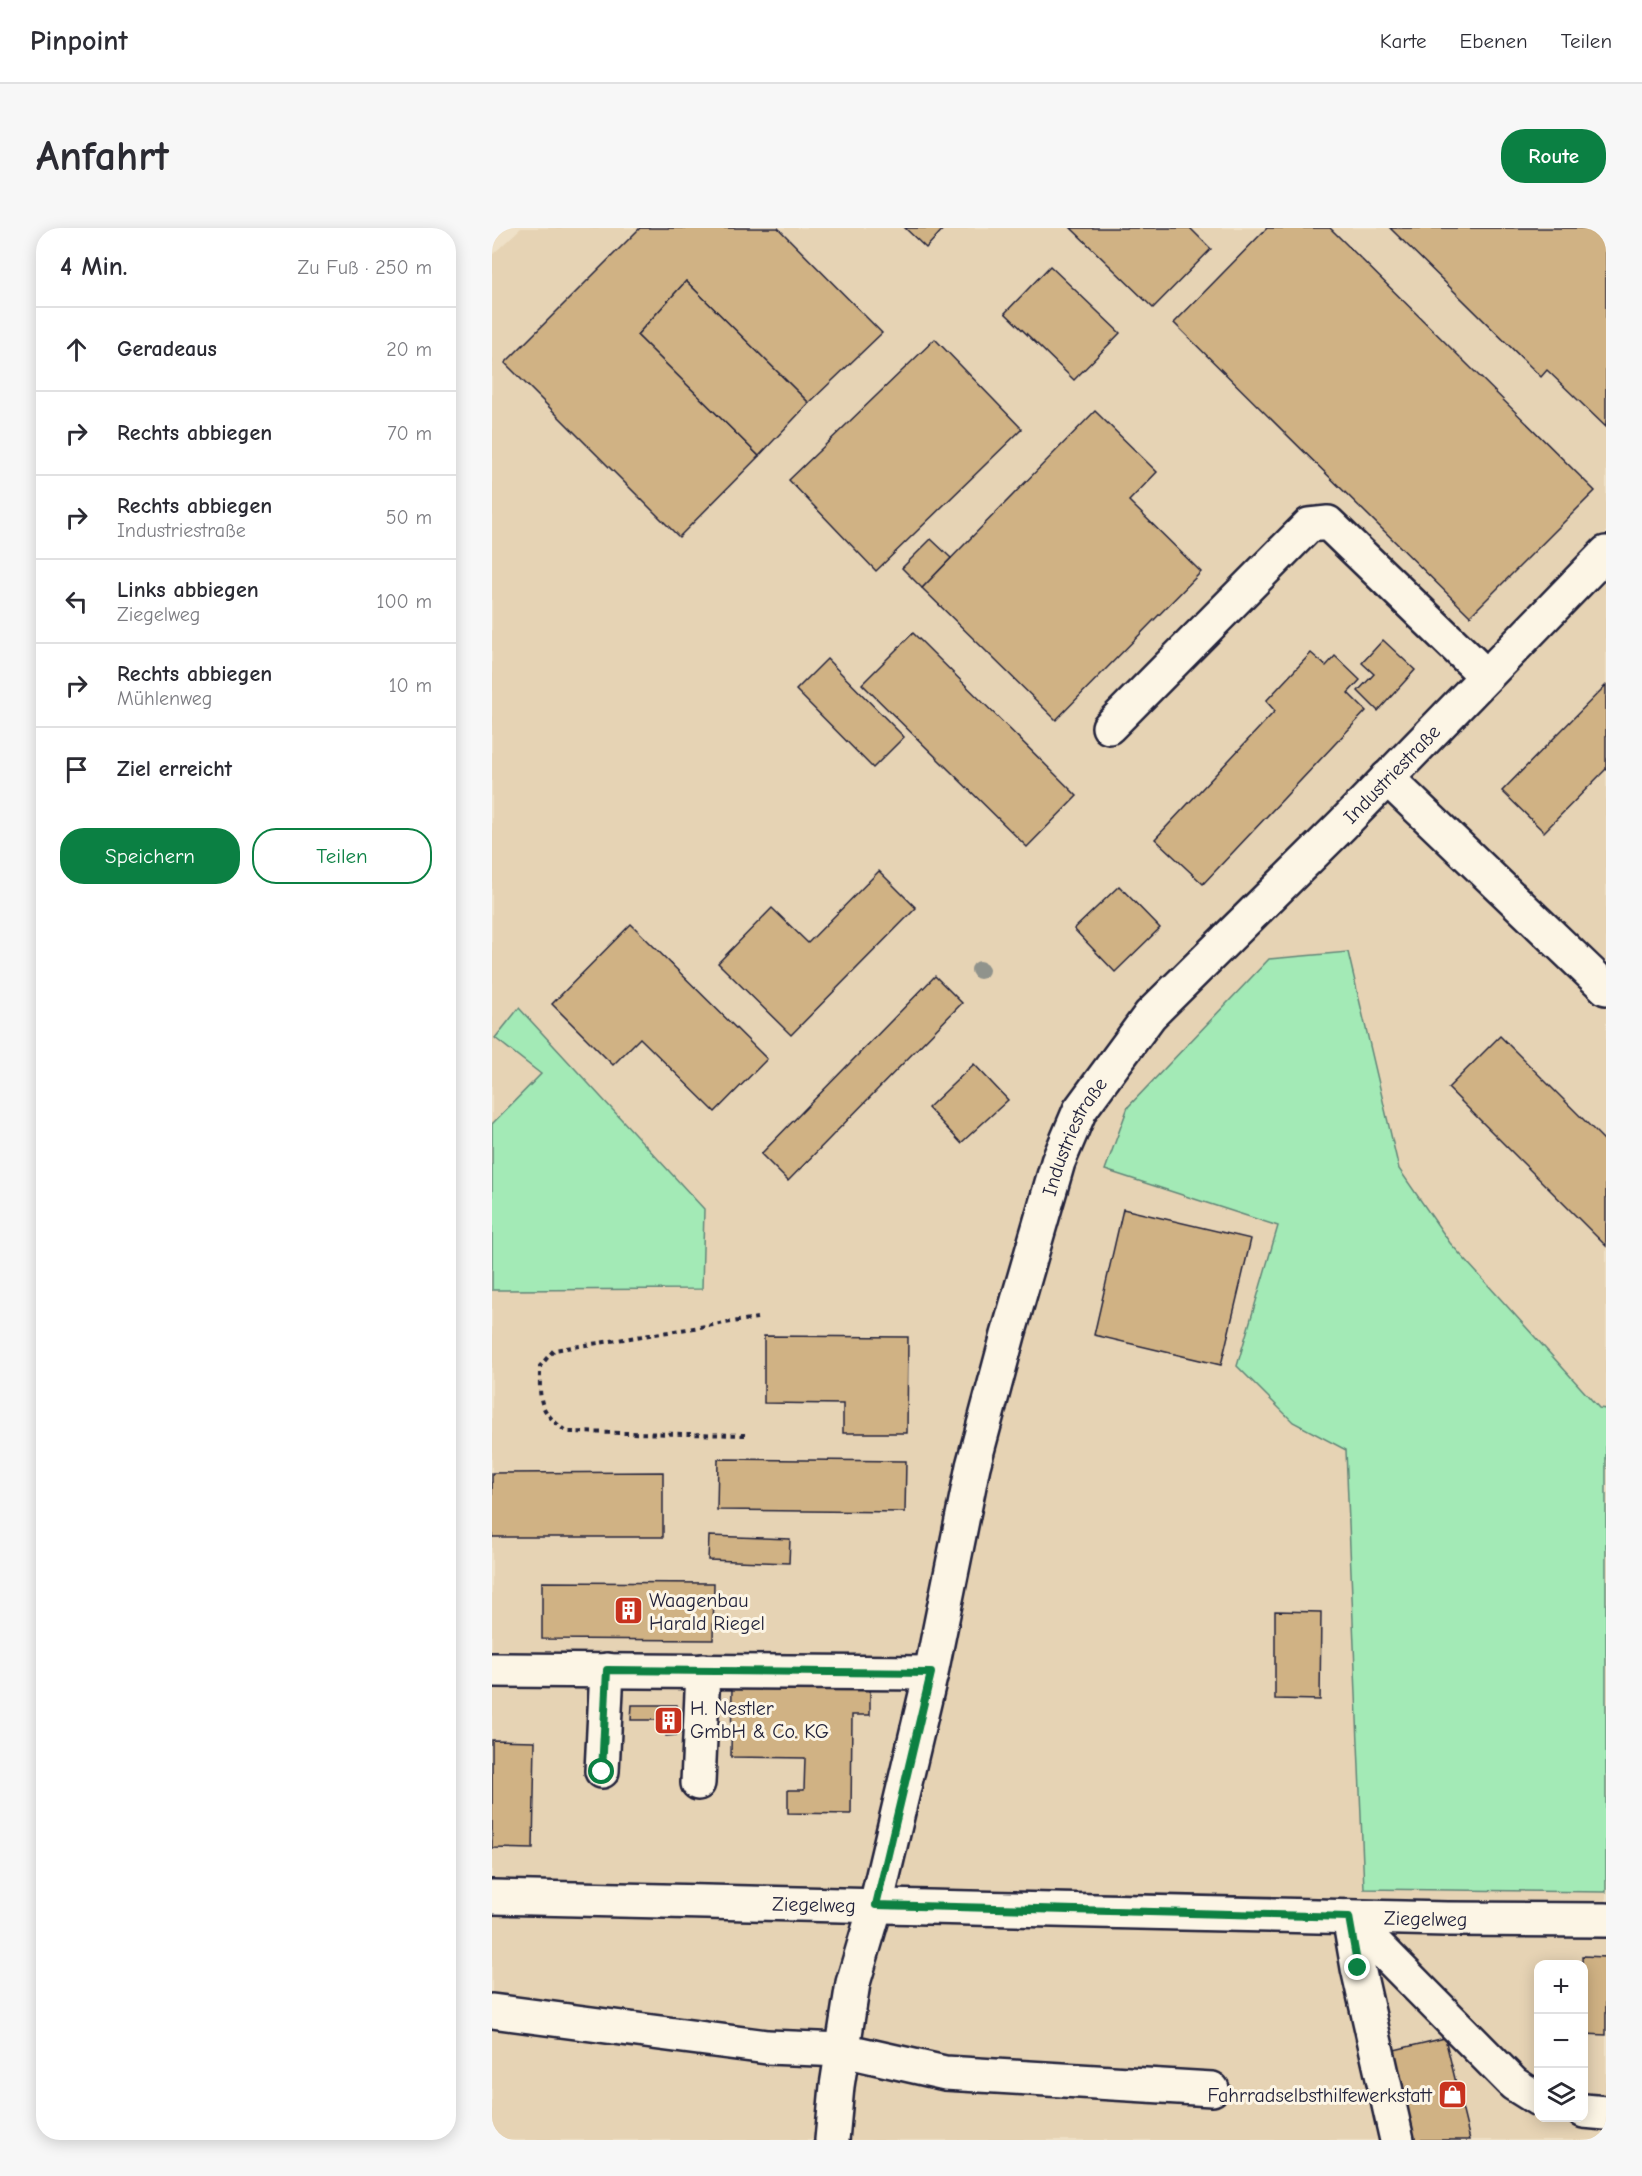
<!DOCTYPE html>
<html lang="de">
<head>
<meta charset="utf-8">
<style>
  :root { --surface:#fff; --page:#f7f7f7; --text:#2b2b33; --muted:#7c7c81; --line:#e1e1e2; --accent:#0b8043 }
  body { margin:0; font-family:"Comic Neue",sans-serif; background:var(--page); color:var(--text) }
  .controls { position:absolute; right:18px; bottom:18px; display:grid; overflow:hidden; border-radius:12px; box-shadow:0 3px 15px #0003 }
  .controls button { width:54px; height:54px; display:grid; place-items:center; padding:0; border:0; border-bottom:2px solid var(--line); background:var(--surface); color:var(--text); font:30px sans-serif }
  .stop { position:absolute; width:18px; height:18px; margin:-14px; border:4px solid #0b8043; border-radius:50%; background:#fff }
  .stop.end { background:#0b8043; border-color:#fff; box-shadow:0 2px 6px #0008 }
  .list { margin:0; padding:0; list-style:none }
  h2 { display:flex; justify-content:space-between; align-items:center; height:78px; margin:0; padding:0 24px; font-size:26px }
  h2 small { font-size:20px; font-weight:400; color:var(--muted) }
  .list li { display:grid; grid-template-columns:39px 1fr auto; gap:18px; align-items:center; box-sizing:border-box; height:84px; padding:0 24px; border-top:2px solid var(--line) }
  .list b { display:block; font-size:22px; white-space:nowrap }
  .list p { margin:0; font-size:20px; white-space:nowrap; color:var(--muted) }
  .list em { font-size:20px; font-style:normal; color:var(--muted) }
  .actions { display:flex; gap:12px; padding:18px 24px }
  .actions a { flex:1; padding:14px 0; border:2px solid var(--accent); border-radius:24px; text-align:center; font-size:21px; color:var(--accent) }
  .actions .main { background:var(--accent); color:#fff }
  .icon { flex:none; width:33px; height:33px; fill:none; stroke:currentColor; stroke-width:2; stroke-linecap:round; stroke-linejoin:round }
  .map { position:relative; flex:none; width:1114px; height:1912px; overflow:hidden; border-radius:24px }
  header { display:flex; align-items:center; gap:36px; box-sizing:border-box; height:84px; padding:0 30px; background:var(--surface); border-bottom:2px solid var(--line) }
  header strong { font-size:28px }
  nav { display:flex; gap:33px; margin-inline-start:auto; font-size:21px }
  .intro { display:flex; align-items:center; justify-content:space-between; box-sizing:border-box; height:144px; padding:0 36px }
  h1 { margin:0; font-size:42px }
  .button { padding:15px 27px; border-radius:24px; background:var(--accent); color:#fff; font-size:21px; font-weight:700 }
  main { display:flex; gap:36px; padding:0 36px }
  aside { flex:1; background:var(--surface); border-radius:24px; box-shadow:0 3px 15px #0003 }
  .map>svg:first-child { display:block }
  .built { fill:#e6d3b4; fill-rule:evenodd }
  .green { fill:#a3eab6; stroke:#628678; stroke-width:1.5 }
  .building { fill:#d0b284; stroke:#22223b; stroke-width:1.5 }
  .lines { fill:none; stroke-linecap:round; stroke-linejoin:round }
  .minor-casing { stroke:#22223b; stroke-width:38 }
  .path { stroke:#22223b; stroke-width:4; stroke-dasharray:4.5 4.5; stroke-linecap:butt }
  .minor { stroke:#fcf5e5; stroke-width:33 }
  .tree { fill:#90938c }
  .route { stroke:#0b8043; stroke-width:8 }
  .labels { text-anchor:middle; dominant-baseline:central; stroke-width:6; stroke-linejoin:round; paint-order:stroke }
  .street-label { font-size:20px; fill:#22223b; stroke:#fcf5e5 }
  .poi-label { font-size:20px; fill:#22223b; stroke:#fcf5e5; text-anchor:start }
</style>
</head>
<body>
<header>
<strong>Pinpoint</strong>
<nav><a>Karte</a><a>Ebenen</a><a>Teilen</a></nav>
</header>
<div class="intro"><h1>Anfahrt</h1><a class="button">Route</a></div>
<main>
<aside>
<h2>4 Min.<small>Zu Fuß · 250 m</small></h2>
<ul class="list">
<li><svg class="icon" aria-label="ahead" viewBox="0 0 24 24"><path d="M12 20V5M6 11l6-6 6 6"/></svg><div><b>Geradeaus</b></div><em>20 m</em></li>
<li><svg class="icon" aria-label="right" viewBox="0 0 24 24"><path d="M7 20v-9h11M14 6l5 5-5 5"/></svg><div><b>Rechts abbiegen</b></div><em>70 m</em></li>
<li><svg class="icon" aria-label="right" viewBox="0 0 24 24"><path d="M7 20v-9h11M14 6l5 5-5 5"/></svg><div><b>Rechts abbiegen</b><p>Industriestraße</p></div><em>50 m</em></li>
<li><svg class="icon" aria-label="left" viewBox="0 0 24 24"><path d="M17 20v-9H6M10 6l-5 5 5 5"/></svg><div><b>Links abbiegen</b><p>Ziegelweg</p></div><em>100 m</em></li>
<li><svg class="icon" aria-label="right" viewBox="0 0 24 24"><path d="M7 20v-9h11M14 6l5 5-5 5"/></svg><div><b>Rechts abbiegen</b><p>Mühlenweg</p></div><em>10 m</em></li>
<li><svg class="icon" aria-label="arrive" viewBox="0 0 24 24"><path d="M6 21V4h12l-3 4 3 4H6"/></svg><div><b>Ziel erreicht</b></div></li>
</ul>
<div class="actions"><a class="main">Speichern</a><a>Teilen</a></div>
</aside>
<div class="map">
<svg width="1114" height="1912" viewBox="0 0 1114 1912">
  <rect width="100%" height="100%" fill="#efe1c8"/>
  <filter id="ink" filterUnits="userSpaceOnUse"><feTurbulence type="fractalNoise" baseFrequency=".0167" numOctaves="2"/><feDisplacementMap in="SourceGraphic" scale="12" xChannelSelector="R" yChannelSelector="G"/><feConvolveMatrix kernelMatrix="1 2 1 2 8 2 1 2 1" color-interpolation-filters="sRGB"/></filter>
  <g filter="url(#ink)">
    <path class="built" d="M29 0H1114V1912H0V27ZM1046 1736H1092V1890H1046Z"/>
    <g class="green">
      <polygon points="856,724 907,941 958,1015 1107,1180 1114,1181 1114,1664 872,1661 854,1222 801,1194 745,1138 786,998 613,942 636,879 777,731"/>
      <polygon points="27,780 212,981 210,1061 0,1062 0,896 49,846 3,810"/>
    </g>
    <g class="building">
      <polygon points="148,0 286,0 390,105 317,175 194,53 145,107 267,228 187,309 13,135"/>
      <polygon points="413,0 452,0 434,20"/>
      <polygon points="579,0 698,0 719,21 661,80"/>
      <polygon points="775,0 838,0 1103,263 978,388 682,95"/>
      <polygon points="898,0 1114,0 1114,199 1055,142 1049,149"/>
      <polygon points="558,38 628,105 582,152 513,85"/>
      <polygon points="194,53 317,175 267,228 145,107"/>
      <polygon points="443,111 530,201 384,343 297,252"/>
      <polygon points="603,183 665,244 637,273 709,344 564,492 430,360"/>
      <polygon points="439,311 459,330 430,360 410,340"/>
      <polygon points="421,405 585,568 535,619 370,456"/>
      <polygon points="891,412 923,442 886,483 866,463 882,446 870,435"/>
      <polygon points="819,425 834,438 843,428 868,452 856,465 874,483 711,656 663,611 783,483 774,473"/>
      <polygon points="335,431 412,509 381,540 304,462"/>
      <polygon points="1114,457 1114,541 1052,604 1010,563"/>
      <polygon points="387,643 424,680 299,807 226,735 280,680 316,715"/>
      <polygon points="627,658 668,700 623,744 582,701"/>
      <polygon points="139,696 275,831 223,884 148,810 121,837 60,776"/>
      <polygon points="443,748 470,775 296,953 269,926"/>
      <polygon points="1008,808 1114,914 1114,1018 956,860"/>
      <polygon points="482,836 516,872 469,915 436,880"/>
      <polygon points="631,981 759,1011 729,1137 602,1107"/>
      <polygon points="272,1108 416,1109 415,1205 351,1205 351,1176 272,1175"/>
      <polygon points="226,1231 414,1233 413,1284 225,1282"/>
      <polygon points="171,1244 171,1309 0,1309 0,1245"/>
      <polygon points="217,1308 298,1311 297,1335 216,1332"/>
      <polygon points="50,1354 222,1355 221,1412 50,1411"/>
      <polygon points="783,1383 829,1384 828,1472 783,1471"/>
      <polygon points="240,1458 378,1459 378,1487 360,1487 359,1586 296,1585 296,1562 312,1562 313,1530 239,1529"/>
      <polygon points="140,1477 185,1477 185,1507 174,1508 174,1492 139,1492"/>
      <polygon points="0,1512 43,1513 41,1621 0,1620"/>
      <polygon points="1090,1728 1114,1729 1114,1807 1092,1806"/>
      <polygon points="953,1810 978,1912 920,1912 898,1823"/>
    </g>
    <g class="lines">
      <defs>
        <g id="minor">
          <polyline points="617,499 817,297 836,295 994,448"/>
          <polyline points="895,550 1114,760"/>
          <polyline points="0,1442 439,1445"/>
          <polyline points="110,1543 115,1442"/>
          <polyline points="206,1555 211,1443"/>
          <path id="s1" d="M0 1669 955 1691 1114 1692"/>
          <polyline points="857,1689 1022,1856 1046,1871"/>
          <polyline points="857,1689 866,1740 905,1912"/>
          <polyline points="0,1783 275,1819 351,1822 453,1845 720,1861"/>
          <polyline points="1092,1883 1114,1885"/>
          <path id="s2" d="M340 1912 345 1858 361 1755 384 1677 439 1445 481 1238 516 1107 566 934 588 882 658 787 850 597 1114 325"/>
        </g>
      </defs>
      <use href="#minor" class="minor-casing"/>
      <path class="path" d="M253 1207 75 1204C45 1181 48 1174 48 1138L62 1122 265 1090"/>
      <use href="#minor" class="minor"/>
    </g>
    <circle class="tree" cx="488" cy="742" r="9"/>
  </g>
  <g class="lines" filter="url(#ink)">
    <polyline class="route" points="110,1544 115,1442 439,1445 384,1677 857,1689 866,1740"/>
  </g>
  <defs>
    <symbol id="building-square" viewBox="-11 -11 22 22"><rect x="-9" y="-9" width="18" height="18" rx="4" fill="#c8321e" stroke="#fcf5e5"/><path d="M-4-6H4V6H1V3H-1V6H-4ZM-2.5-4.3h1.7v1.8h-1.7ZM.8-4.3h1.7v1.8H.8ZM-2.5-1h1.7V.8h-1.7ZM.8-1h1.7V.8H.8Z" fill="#fff"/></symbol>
    <symbol id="shop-square" viewBox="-11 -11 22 22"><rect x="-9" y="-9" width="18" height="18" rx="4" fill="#c8321e" stroke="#fcf5e5"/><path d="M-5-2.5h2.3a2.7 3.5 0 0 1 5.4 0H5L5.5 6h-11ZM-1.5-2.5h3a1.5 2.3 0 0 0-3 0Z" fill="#fff"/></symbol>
  </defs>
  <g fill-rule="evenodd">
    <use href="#building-square" x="120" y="1366" width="33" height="33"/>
    <use href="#building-square" x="160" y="1476" width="33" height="33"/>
    <use href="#shop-square" x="944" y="1850" width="33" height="33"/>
  </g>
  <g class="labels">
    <g class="street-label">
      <text stroke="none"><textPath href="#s2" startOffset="1521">Industriestraße</textPath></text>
      <text stroke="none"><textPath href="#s2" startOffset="1035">Industriestraße</textPath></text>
      <text stroke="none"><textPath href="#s1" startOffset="322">Ziegelweg</textPath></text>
      <text stroke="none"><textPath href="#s1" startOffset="934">Ziegelweg</textPath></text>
    </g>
    <g class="poi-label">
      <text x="157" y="1372">Waagenbau<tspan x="157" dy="23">Harald Riegel</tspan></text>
      <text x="198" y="1480">H. Nestler<tspan x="198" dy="23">GmbH &amp; Co. KG</tspan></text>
      <text x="940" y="1867" text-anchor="end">Fahrradselbsthilfewerkstatt</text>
    </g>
  </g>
</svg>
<div class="controls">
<button>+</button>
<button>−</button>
<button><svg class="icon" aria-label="layers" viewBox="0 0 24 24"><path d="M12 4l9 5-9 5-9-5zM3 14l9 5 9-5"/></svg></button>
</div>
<div class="stop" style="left:110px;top:1544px"></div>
<div class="stop end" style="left:866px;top:1740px"></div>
</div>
</main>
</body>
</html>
